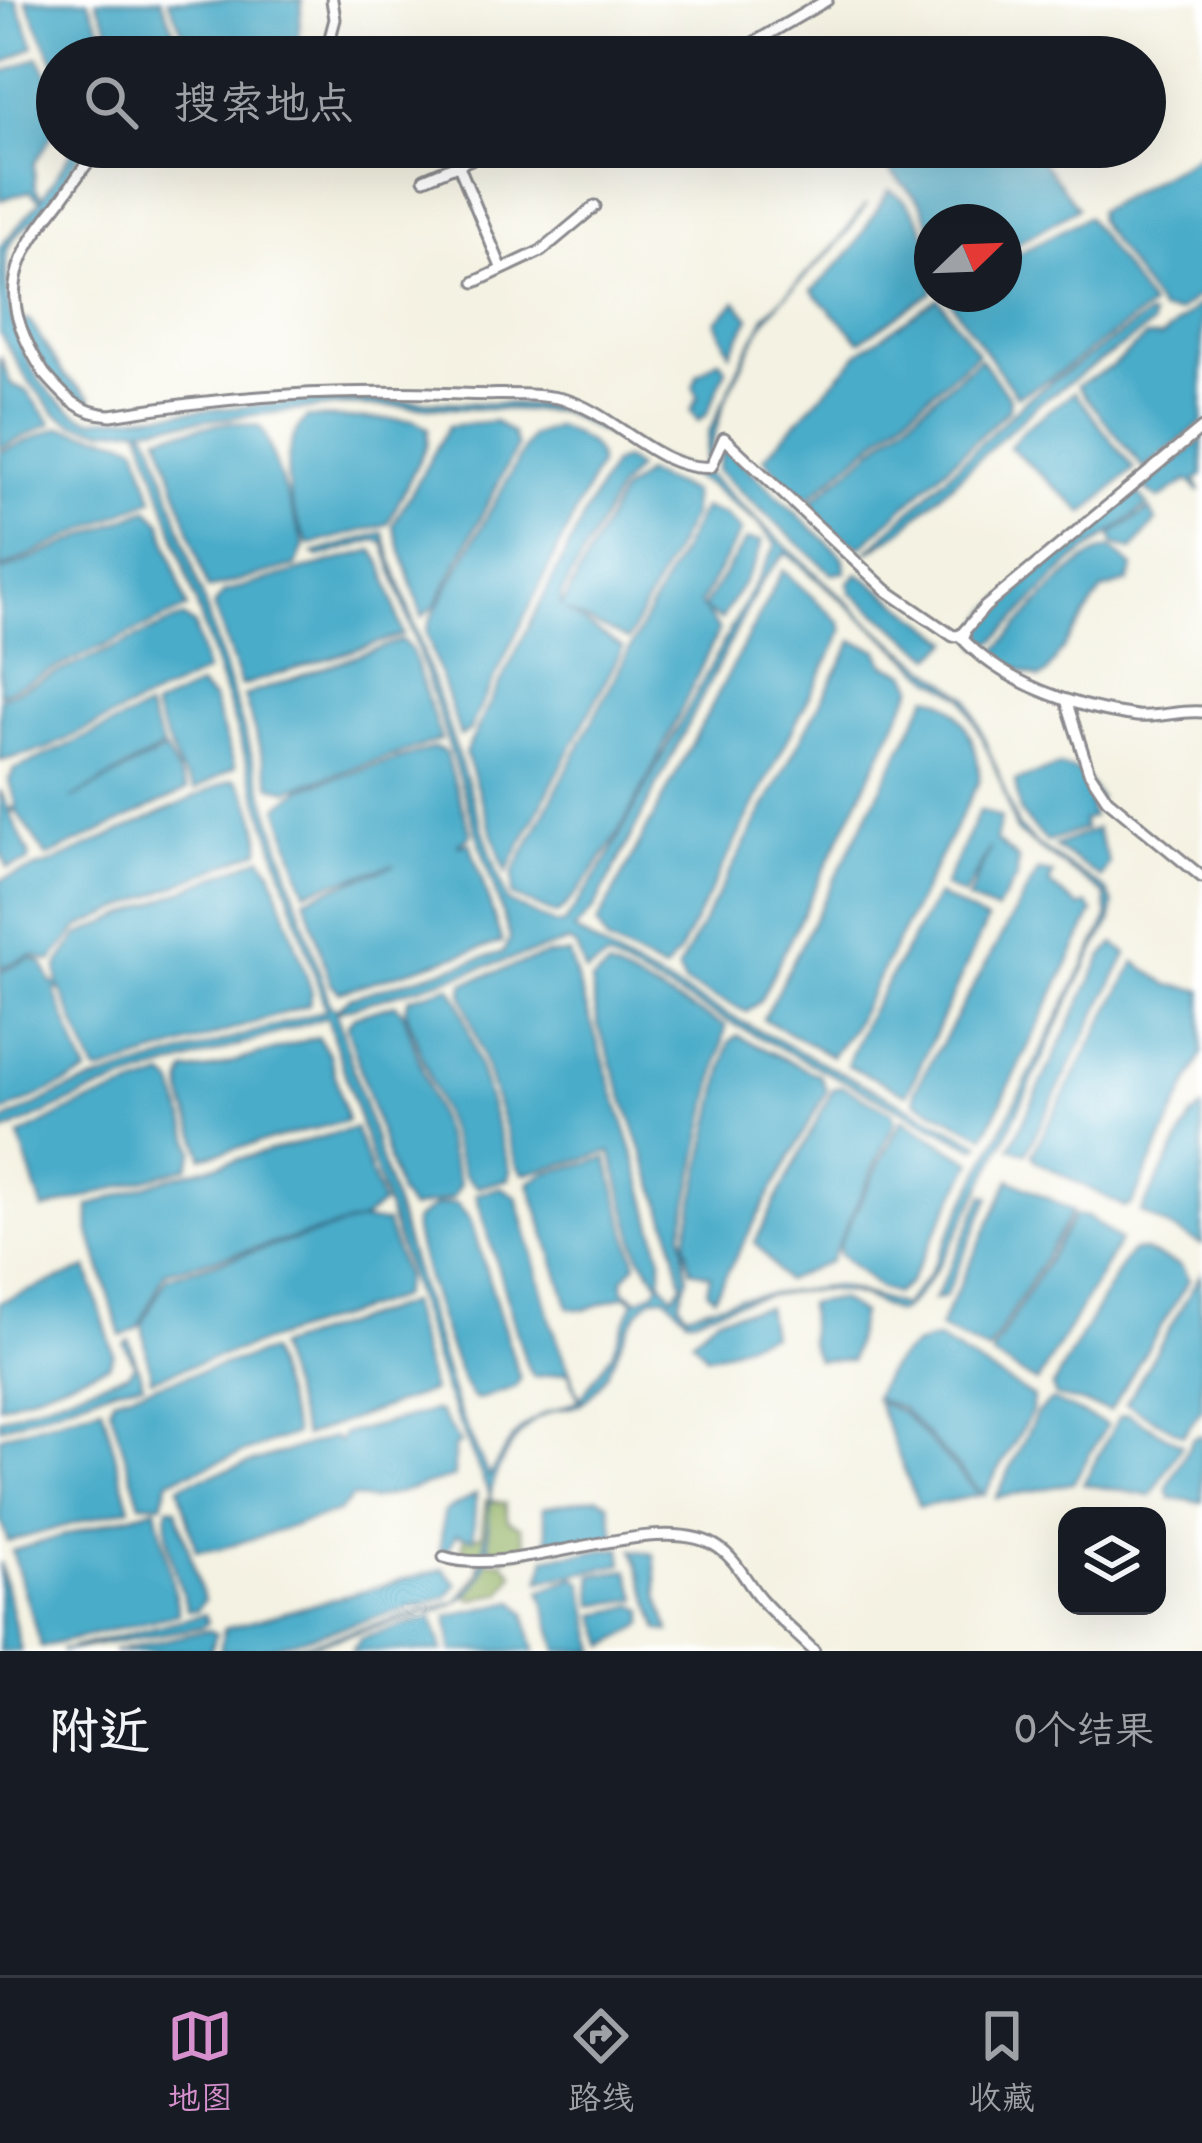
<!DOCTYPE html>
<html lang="zh">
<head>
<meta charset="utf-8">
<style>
  :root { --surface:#171b24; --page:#242831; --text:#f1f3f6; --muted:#9ea1a6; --line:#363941; --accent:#d690ce }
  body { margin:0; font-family:"Balsamiq Sans","LXGW WenKai TC",sans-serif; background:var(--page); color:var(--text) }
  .controls { position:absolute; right:36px; bottom:36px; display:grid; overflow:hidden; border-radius:24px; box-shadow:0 12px 48px #0002 }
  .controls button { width:108px; height:108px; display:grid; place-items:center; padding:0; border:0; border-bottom:3px solid var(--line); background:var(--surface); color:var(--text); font:60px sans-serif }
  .compass { position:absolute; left:914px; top:204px; width:108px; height:108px; border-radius:50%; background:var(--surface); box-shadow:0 12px 48px #0002; rotate:67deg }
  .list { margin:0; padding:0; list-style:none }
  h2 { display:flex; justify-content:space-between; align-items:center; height:156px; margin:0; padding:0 48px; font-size:51px }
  h2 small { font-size:39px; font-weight:400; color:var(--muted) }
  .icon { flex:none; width:66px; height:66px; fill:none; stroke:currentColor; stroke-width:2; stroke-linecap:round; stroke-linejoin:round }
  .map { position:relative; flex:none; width:1202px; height:1651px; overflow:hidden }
  .search { position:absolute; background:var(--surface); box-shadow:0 12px 48px #0002; left:36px; right:36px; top:36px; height:132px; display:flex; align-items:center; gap:30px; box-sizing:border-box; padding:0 42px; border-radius:66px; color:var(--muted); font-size:45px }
  .sheet { height:324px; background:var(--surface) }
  nav { display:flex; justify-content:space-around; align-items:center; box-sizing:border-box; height:168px; border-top:3px solid var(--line); background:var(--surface); font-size:33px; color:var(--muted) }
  nav a { display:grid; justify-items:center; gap:6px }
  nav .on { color:var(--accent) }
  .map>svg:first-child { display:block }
  .forest { fill:#95b467; stroke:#5c6b51; stroke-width:3 }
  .water { fill:#4aacc9; stroke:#366782; stroke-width:3; fill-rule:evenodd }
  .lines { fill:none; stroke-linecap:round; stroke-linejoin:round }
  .minor-casing { stroke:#8b8a8e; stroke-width:15 }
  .minor { stroke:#fff; stroke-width:9 }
</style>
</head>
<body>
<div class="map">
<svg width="1202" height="1651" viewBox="0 0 1202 1651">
  <rect width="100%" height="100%" fill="#fff"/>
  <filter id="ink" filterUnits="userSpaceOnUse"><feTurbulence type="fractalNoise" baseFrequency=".00833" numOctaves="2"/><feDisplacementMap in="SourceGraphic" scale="24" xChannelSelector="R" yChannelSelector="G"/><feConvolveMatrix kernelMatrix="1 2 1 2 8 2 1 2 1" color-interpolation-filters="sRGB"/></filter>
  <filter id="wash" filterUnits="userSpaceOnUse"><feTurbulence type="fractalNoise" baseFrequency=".004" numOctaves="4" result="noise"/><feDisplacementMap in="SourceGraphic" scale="48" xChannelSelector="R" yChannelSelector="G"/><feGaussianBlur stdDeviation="2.7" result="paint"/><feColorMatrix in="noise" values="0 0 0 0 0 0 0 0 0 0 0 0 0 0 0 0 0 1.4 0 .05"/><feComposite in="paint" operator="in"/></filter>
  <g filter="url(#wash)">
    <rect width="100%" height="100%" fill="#f4f2e2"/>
    <g class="forest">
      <polygon points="486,1500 505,1503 508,1521 520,1526 528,1552 504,1557 492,1549 461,1559 464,1537 481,1536"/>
      <polygon points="479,1561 504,1562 514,1574 502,1593 471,1600 464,1592 478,1574"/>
    </g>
    <g class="water">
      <polygon points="0,0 16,0 34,46 0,65"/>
      <polygon points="26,0 88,0 114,57 57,57 57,69"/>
      <polygon points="96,0 161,0 185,57 121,57"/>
      <polygon points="168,0 302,0 297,57 194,57"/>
      <path d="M38 57C66 100 63 124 34 163L35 187 42 198 74 148 85 147C69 167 62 191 45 210 31 224 14 231 7 251 0 315 29 398 91 420L332 399 544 405 590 417 644 452 701 474 709 432 766 315 834 248 866 204C844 242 816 263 786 295 741 342 719 411 705 472L881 633 968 698 1018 826 1038 846 1106 890 1113 904 1111 922C1065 990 952 1288 897 1313 881 1306 862 1294 844 1292 796 1286 738 1299 694 1318H687L665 1296 654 1297C618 1322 618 1378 581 1403 571 1410 557 1408 546 1413 523 1424 503 1454 495 1477 476 1527 513 1583 439 1610L289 1651H282L456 1602 479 1577 491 1498 445 1391 327 1017 90 1093 0 1134V1123L69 1089 326 1010 140 427 104 430 74 424 55 413 25 376 0 333V247L40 201 30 191 0 200V74ZM343 405 560 411 709 485 760 525 776 545 606 861 564 924 557 925 507 901 383 532 314 553 319 557 375 540 384 543 510 938 503 952 349 998 337 1009 330 1005 154 443 144 427ZM786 552 933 679 963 697 997 770 1017 832 1105 895 1108 918 928 1276 903 1306 837 1286 739 1298 686 1313 679 1302 687 1279 682 1233 726 1026 614 970 608 968 591 982 598 1025 669 1227 682 1284 673 1296 661 1281V1256L636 1160 569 954 546 955 464 983 462 992 517 1166 524 1174 611 1152 639 1255 659 1282 656 1290 638 1300 624 1290 623 1279 636 1264 607 1158 545 1173 529 1183 569 1308 584 1310 626 1295 634 1301 613 1351 580 1399 552 1325 517 1197 501 1187 476 1194 526 1364 534 1377 568 1372 579 1400C522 1425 521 1419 489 1477L456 1405 336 1012 568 942 576 947 586 973 607 959 975 1148 981 1144 623 961 574 930 594 909 761 582Z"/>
      <polygon points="922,147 1031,147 1078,208 1004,251 1004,222 932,222 932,233 921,203 890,171"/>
      <polygon points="1202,153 1202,293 1178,312 1161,311 1098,221 1098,211"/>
      <path d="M889 190C927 208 932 254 932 292L860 341 812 291 852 250Z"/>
      <polygon points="1087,217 1151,307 1050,379 1017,396 945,294 1004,294 1004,261"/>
      <polygon points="938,298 978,353 810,497 799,498 764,458 862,350"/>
      <polygon points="736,302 750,318 730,353 716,321"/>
      <polygon points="1202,302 1202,423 1144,469 1077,386 1111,367 1146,337 1162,337"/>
      <polygon points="1147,316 1152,317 1152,325 1038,404 901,531 865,554 1027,399"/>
      <polygon points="29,320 64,375 91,398 91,410 51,376 18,321"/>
      <polygon points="0,356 11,384 25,390 52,423 0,448"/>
      <polygon points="980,358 1010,398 1009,409 861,547 820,523 811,502"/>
      <polygon points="719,359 726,369 707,414 698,421 691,411 698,396 693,387 698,374"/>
      <polygon points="1074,392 1134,469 1084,513 1010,447 1024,429"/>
      <path d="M307 417 414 420 428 428 427 444 388 524 309 545C287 507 275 451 307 417Z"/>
      <polygon points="494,421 512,433 517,447 435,606 422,617 393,525 449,426"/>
      <polygon points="230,422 259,426 265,434 304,545 296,566 208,589 159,435"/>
      <path d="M557 426C575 436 599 441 599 465L469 731 460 736 426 632 430 620 531 436Z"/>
      <path d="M60 427C82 434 121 436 137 446L153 499 0 569V452Z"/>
      <polygon points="1202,439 1202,476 1195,480 1200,492 1188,480 1159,499 1143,488"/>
      <polygon points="724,446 843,557 846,572 832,574 717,470"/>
      <polygon points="624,459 637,468 618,490 561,596 561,608 621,493 645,473 692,492 692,516 628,640 565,610 623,648 506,873 465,753 593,498 613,464"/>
      <polygon points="1137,492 1148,505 1069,564 995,641 980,648 974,635 991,609"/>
      <path d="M703 508 725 515 741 531 700 604 719 630C678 714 621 852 557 915L512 896 513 873Z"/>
      <polygon points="148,509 161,522 187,608 0,694 0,572"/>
      <polygon points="1150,509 1156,521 1132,550 1113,544 1112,534"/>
      <polygon points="746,540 762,541 756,562 721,620 704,610 705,604"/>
      <path d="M1111 548 1133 567 1128 582 1102 590 1046 674 1040 678 996 661V651C1020 625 1077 553 1111 548Z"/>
      <polygon points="373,550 383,566 403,635 241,686 214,606 224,592"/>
      <polygon points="783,570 840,622 843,631 679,953 664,971 607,942 597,924"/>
      <polygon points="858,573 951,641 933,657 851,593 848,583"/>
      <polygon points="183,617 195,626 206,672 46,749 0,761 0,698"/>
      <polygon points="402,640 412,651 441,740 288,790 271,786 244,696"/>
      <polygon points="853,641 878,650 884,664 907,673 914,686 760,1001 747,1012 685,984 678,969"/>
      <polygon points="199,686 213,700 235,767 195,790 179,769 153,708"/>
      <path d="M928 696C961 700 981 750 979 781L853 1028 832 1056 763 1019Z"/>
      <polygon points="147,709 163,747 71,799 165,750 187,790 47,857 15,809 10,813 30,856 28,862 8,868 0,851 0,790 9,810 16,807 9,780 14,770"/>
      <polygon points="434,748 445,752 471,835 457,845 470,843 502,942 339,992 330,982 305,898 395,865 305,891 278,807 302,788"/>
      <polygon points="1059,766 1081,772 1100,799 1090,806 1092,817 1083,821 1084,829 1047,842 1020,813 1015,781"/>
      <path d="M234 779C250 791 263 832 260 850L79 927 51 961 32 955 0 968V880L49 864Z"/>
      <polygon points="980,810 1001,818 996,841 1018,859 1017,877 996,911 968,900 990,848 964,896 944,886"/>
      <polygon points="1096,829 1109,863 1101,878 1054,846"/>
      <polygon points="262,857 271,870 312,992 309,1005 100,1073 95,1072 60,987 55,991 87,1074 0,1114 0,972 31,958 43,963 52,984 58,983 57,967 78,935"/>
      <polygon points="1038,871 1053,874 1049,884 1079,907 1087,904 1093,912 985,1136 915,1101 915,1090"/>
      <polygon points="937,895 987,921 907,1094 847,1065 865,1021"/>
      <polygon points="1114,944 1127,954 1026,1153 1010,1148 1102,957"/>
      <polygon points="1135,962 1169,985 1202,990 1202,1054 1132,1204 1125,1207 1036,1161 1032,1154"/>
      <polygon points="450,986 460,1002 510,1170 509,1179 477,1187 464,1175 405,1008 409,998"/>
      <polygon points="395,1004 404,1014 460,1184 453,1198 410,1209 399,1194 347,1026 354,1016"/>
      <polygon points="738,1036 820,1076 827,1090 714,1297 707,1290 710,1275 691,1270 685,1243 729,1042"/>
      <path d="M317 1037 330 1055 347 1121 202 1157C199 1130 173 1096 186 1071L206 1070Z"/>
      <polygon points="165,1077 174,1085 194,1150 188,1167 43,1210 19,1136 80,1105"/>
      <polygon points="842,1086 892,1112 895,1122 830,1261 785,1281 755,1242 833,1089"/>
      <polygon points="1202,1109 1202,1245 1141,1212 1193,1115"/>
      <polygon points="902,1119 973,1162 909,1283 895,1294 879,1288 839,1254 840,1242"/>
      <polygon points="355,1128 382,1204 361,1221 386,1222 405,1278 400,1297 151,1379 142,1324 167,1277 359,1221 165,1272 138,1328 121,1336 90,1233 89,1206 168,1178"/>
      <polygon points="1010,1179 1073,1211 988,1352 939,1328"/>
      <polygon points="984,1195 990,1197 945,1297 934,1300"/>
      <path d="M456 1203 470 1219 520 1379 515 1387 476 1400C457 1390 420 1256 414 1228L415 1220 435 1206Z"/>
      <polygon points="1075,1215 1088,1217 1120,1241 1037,1383 993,1357 993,1351"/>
      <polygon points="1143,1250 1181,1266 1189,1280 1110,1411 1056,1396 1052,1387 1125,1259 1132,1251"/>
      <polygon points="87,1268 114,1354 109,1365 0,1406 0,1302"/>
      <polygon points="1200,1275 1202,1409 1183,1435 1126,1404"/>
      <polygon points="839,1299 861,1314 851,1360 817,1360 810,1342 808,1303"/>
      <polygon points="409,1303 432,1391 304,1436 276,1347"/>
      <path d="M766 1307 771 1335C745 1338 730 1354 707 1356L692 1339 718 1316Z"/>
      <path d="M937 1339 1033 1397 1032 1412 984 1495 902 1408 874 1398C885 1369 904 1344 937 1339Z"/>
      <polygon points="129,1340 143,1383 116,1387 0,1428 0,1418 128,1373 135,1364 124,1344"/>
      <polygon points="269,1351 295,1434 169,1480 162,1504 140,1503 110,1407 113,1398"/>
      <polygon points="1052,1400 1107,1425 1073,1483 996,1498 1037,1413"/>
      <polygon points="877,1402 902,1412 980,1495 919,1507"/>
      <polygon points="102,1406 130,1508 8,1542 0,1518 0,1436"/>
      <polygon points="432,1411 439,1412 460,1444 454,1446 454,1477 372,1500 352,1497 338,1512 219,1549 196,1550 179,1487 185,1483 333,1437 339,1442 343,1434"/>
      <polygon points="1128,1414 1182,1445 1151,1496 1083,1484 1119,1417"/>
      <polygon points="1202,1435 1202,1502 1170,1498 1167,1488 1193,1438"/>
      <polygon points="476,1494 473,1539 456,1535 448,1550 440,1549 444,1512"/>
      <polygon points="598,1497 609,1504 615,1536 549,1547 543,1507"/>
      <path d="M168 1507 176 1508 204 1600 197 1610H187C179 1577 161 1541 168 1507Z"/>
      <polygon points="156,1508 179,1614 41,1647 12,1551"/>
      <polygon points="621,1548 623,1564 540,1581 546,1557"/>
      <polygon points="633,1550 654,1554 658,1596 670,1631 659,1630"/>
      <polygon points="0,1562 21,1651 0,1651"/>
      <polygon points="443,1569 457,1584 447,1597 260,1651 220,1651 224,1629"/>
      <polygon points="628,1570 638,1599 594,1605 592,1575"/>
      <polygon points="575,1577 583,1583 597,1651 558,1651 541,1591"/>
      <polygon points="515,1601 525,1613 535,1651 451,1651 448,1616"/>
      <polygon points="635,1605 644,1610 644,1624 607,1646 596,1615"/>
      <polygon points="205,1614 208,1622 202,1627 60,1651"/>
      <polygon points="432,1617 443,1651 352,1651 361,1638"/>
      <polygon points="209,1630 216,1634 211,1651 113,1651"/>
    </g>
  </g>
  <g filter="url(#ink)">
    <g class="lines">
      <defs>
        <g id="minor">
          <polyline points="325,57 335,19 332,0"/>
          <polyline points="729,57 827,0"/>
          <path d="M103 147C84 163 72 186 57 205 6 267 0 303 44 373 64 396 79 414 111 415 232 395 339 389 461 394 493 396 530 392 562 399 613 411 657 472 711 467L724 438 886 590 953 636 965 635"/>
          <polyline points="451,147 501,267"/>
          <polyline points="424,179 499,147"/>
          <polyline points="475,282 541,251 595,206"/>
          <path d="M1202 428 985 607 960 636C1003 683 1074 708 1137 716 1158 718 1180 710 1202 712"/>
          <polyline points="1066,700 1089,772 1107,799 1202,877"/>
          <path d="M444 1557C516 1580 660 1507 719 1548 737 1560 746 1582 760 1598 776 1617 796 1633 814 1651"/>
        </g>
      </defs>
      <use href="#minor" class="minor-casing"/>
      <use href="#minor" class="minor"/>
    </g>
  </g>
</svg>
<div class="controls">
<button><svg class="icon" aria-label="layers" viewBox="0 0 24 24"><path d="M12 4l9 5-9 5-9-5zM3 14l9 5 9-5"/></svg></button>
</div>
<svg class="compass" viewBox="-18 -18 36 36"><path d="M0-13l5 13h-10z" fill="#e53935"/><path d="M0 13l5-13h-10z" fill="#9ea1a6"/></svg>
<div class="search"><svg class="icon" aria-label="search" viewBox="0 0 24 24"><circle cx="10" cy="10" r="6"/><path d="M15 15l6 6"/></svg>搜索地点</div>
</div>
<section class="sheet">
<h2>附近<small>0个结果</small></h2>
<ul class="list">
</ul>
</section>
<nav>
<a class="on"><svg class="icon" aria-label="map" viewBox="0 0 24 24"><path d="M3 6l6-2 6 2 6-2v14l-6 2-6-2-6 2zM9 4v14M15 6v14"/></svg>地图</a>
<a><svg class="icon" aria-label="directions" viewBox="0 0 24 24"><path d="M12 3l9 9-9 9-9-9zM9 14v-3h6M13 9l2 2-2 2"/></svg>路线</a>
<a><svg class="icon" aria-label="saved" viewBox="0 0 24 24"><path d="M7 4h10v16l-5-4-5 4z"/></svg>收藏</a>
</nav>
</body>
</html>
